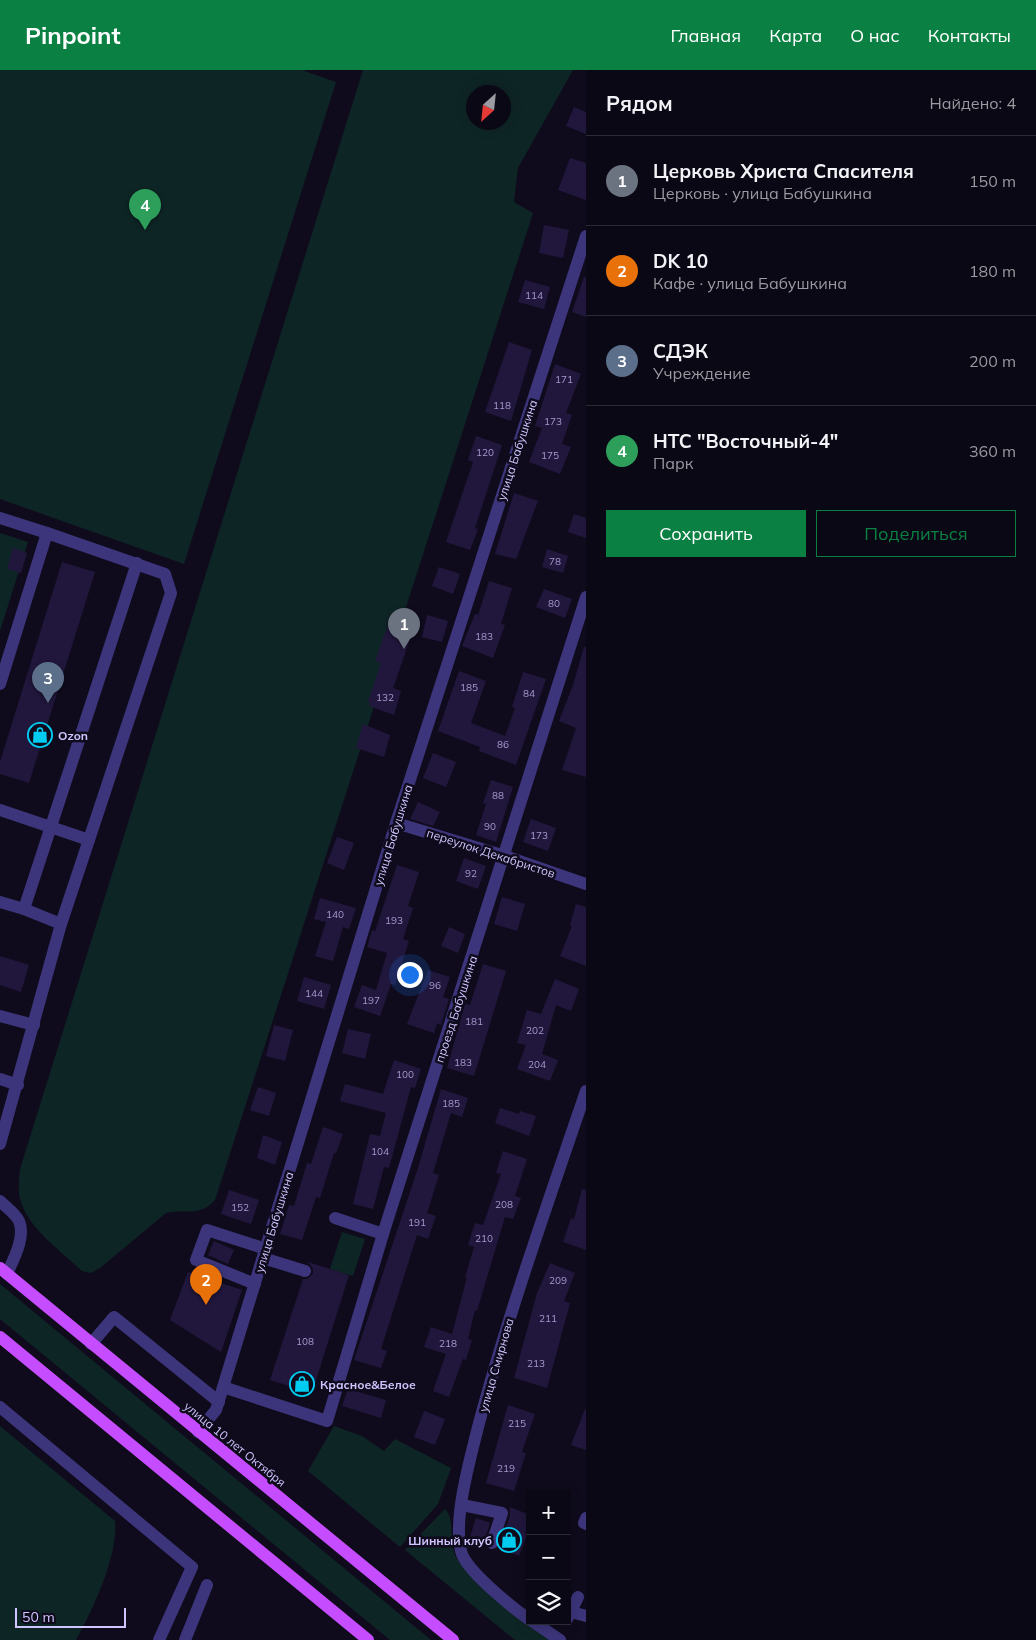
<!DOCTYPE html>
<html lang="ru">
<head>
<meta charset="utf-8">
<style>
  :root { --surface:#0b0815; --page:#191622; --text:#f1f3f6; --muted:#9a9aa0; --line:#2b2934; --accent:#0b8043 }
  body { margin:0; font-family:Mulish,sans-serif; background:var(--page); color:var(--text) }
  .controls { position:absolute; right:15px; bottom:15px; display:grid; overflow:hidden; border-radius:0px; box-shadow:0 2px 12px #0003 }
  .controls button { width:45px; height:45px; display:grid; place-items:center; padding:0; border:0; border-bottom:1px solid var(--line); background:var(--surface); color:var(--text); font:25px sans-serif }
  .compass { position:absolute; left:466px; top:15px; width:45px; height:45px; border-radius:50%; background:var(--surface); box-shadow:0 2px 12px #0003; rotate:207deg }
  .scale { position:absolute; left:15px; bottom:12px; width:111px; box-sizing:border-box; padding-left:5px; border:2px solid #cfc6ff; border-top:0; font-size:14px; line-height:18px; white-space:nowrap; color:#cfc6ff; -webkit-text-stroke:4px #0f0b1c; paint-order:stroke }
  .you { position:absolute; left:409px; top:904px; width:18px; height:18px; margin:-12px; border:4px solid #fff; border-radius:50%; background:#1a73e8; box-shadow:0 0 0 8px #1a73e833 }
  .badge { display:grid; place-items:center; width:32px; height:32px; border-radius:50%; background:var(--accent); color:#fff; font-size:16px; font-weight:700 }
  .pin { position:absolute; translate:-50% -41px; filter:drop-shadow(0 1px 2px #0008) }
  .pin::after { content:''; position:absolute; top:26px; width:18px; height:15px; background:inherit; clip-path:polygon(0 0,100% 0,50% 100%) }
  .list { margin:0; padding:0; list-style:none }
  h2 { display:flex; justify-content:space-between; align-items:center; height:65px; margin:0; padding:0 20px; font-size:21px }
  h2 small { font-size:16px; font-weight:400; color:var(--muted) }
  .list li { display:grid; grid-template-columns:32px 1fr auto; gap:15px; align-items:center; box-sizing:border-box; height:90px; padding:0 20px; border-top:1px solid var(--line) }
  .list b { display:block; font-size:19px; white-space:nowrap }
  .list p { margin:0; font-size:16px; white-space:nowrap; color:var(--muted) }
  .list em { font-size:16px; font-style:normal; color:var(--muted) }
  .actions { display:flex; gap:10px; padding:15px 20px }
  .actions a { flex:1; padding:11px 0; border:1px solid var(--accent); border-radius:0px; text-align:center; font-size:18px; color:var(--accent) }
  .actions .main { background:var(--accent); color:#fff }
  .icon { flex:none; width:28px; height:28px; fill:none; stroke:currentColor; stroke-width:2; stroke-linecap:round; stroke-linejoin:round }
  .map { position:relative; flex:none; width:586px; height:1570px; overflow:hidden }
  header { display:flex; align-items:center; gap:30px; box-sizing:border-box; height:70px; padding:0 25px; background:var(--accent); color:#fff }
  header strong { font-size:24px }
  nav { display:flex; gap:28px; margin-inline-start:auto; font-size:18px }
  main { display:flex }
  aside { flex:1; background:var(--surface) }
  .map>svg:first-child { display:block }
  .green { fill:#0e2526; fill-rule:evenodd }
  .building { fill:#21173d }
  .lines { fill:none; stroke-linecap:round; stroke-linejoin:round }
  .minor { stroke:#3c357b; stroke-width:12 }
  .major { stroke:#c64dff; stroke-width:12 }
  .labels { text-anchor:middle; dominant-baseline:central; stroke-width:5; stroke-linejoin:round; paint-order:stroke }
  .number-label { font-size:10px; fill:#a49ace }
  .street-label { font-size:12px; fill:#cfc6ff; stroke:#0f0b1c }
  .poi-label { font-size:12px; font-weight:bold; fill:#cfc6ff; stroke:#0f0b1c; text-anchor:start }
</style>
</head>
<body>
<header>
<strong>Pinpoint</strong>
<nav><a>Главная</a><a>Карта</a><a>О нас</a><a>Контакты</a></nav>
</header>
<main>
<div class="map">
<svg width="586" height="1570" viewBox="0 0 586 1570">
  <rect width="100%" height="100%" fill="#0f0b1c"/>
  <g class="green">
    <polygon points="0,0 302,0 336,12 184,494 0,429"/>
    <path d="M363 0H573L518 98 514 132 533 143 215 1130C198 1148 188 1138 166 1143L100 1198 91 1203 82 1201C62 1182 32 1161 22 1135 17 1123 19 1111 20 1099ZM473 22H503V52H473Z"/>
    <polygon points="0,463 28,472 0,561"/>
    <polygon points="342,1162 365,1169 353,1206 330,1199"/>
    <polygon points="0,1214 431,1570 390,1570 0,1249"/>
    <path d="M0 1356 115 1451C118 1487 93 1538 76 1570H0Z"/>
    <polygon points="334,1356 362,1366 384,1381 395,1369 451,1398 438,1434 400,1477 308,1401"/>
    <path d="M445 1439C457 1450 446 1475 458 1490 484 1522 521 1545 553 1570H515L405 1480Z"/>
  </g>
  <g class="building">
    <polygon points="574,37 586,42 586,64 566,56"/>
    <polygon points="570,88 586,93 586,130 558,120"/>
    <polygon points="544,155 569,160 563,188 539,183"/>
    <polygon points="584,207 586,208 586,247 572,242"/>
    <polygon points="525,210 550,217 544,239 518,232"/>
    <polygon points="509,272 532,280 511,351 485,342"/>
    <polygon points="555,294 581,304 566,343 572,345 562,374 571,377 560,404 529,392 542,358 535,356"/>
    <polygon points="476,366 502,375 475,458 478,459 470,480 446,472 473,392 468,390"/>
    <polygon points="514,423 538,431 516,489 495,484"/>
    <polygon points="574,444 586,448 586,468 568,462"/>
    <polygon points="13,478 27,483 21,503 7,499"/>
    <polygon points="547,479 568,486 563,503 542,497"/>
    <polygon points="62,492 95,502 29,713 0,704 0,692"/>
    <polygon points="439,497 460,504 453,524 432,516"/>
    <polygon points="489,511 512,518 501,554 505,555 493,588 462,576 475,544 478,545"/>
    <polygon points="544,519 572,529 565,548 536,537"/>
    <polygon points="427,545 448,551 442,572 422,567"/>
    <polygon points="389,552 413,561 393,618 401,621 394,645 369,636 370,633 368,632 381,593 375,591"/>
    <polygon points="584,577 586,577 586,707 562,700 576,658 559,651 573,615"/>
    <polygon points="459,601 486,611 471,653 505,666 515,638 512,637 523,602 546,609 516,695 479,681 480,677 438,661"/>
    <polygon points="363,654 390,665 384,687 356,678"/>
    <polygon points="433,683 456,692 446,717 423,708"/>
    <polygon points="491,710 513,717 496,772 476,765 486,734 483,733"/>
    <polygon points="418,732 440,742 433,756 410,749"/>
    <polygon points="531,749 556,758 548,781 523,772"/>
    <polygon points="337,767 354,773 344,800 327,793"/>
    <polygon points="464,788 486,796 478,819 456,811"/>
    <polygon points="397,795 419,802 408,836 413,838 403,869 409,871 395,915 391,914 380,946 354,937 362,915 376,920 387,883 367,877 372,860 375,861"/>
    <polygon points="502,827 525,834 517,861 494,854"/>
    <polygon points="320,828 356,838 349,859 343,857 333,891 315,886 326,852 314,849"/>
    <polygon points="576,834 586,837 586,896 560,886 572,856 570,855"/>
    <polygon points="449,857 465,864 458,883 441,876"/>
    <polygon points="0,886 29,895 21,922 0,915"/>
    <polygon points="483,894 506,901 474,1006 447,998 465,934 470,935"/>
    <polygon points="428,900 450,907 443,927 449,929 441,955 437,953 434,963 407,954"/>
    <polygon points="304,907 331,915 324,939 297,931"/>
    <polygon points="555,909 579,919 571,941 556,935 542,984 558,990 550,1011 517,999 526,975 517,973 527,940 541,944"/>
    <polygon points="274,955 293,960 285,991 266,986"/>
    <polygon points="348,959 371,964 365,989 342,983"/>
    <polygon points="394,990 421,999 415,1018 411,1017 389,1098 384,1097 373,1139 353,1134 370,1064 380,1066 386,1043 340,1031 345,1014 383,1024"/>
    <polygon points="258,1017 276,1023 269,1046 250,1040"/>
    <polygon points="441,1019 468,1028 462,1047 451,1043 433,1103 439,1105 427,1143 436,1146 428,1169 417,1165 381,1279 387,1281 381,1298 354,1290 418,1098"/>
    <polygon points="500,1038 519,1044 520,1041 536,1046 529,1066 495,1053"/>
    <polygon points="323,1057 343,1064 336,1083 334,1083 320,1128 316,1127 302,1170 280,1164 289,1135 294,1136 307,1093 311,1094"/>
    <polygon points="263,1065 282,1072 275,1095 257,1088"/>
    <polygon points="503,1081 527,1089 515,1126 521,1128 513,1149 505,1147 477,1241 475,1240 468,1269 472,1270 466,1290 463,1289 449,1327 433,1321 446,1284 424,1277 431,1257 452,1264 467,1207 465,1207 474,1177 468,1175 475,1153 483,1155 501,1104 496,1103"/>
    <polygon points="582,1119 586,1120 586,1180 563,1172 571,1148 574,1149"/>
    <polygon points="229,1120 259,1130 251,1154 221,1144"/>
    <polygon points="214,1171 234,1180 228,1194 208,1185"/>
    <polygon points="308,1192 349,1205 312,1323 270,1310 303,1209 307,1209 313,1204 313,1199"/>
    <polygon points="550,1193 575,1203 564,1231 570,1233 547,1318 514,1308 537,1223"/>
    <polygon points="188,1202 242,1220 221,1282 170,1250"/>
    <polygon points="348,1319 386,1330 381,1348 342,1336"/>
    <polygon points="508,1335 535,1344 522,1382 526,1383 514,1421 486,1413"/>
    <polygon points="585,1339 586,1339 586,1380 571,1375"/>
    <polygon points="424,1341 445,1349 435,1375 414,1367"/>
    <polygon points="510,1437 530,1445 525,1463 527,1464 519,1486 498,1478 510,1446"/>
    <polygon points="476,1448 490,1453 484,1472 470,1467"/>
  </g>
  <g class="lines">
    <g class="minor">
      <polyline points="0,448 47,463"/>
      <polyline points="0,614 47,463 165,504 171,523 61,854 0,1074"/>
      <polyline points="0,740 89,770"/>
      <polyline points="396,753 505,786 586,814"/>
      <polyline points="0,832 24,839 61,854"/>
      <polyline points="24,839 137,493"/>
      <polyline points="0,946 34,955"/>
      <polyline points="0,1009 18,1015"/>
      <path d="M0 1131C5 1136 16 1144 19 1151 26 1167 13 1190 7 1204"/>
      <polyline points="335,1148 383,1164"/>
      <polyline points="263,1188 305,1201"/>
      <polyline points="255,1214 196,1190 207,1160 266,1179"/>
      <polyline points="91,1274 114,1247 219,1332"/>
      <polyline points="223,1317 327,1351 383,1164 586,527"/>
      <polyline points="0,1337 192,1497 159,1570"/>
      <polyline points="198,1362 216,1340 396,753 586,166"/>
      <polyline points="462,1435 502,1443 492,1473"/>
      <polyline points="586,1448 584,1453 586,1454"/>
      <polyline points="571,1542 586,1546"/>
      <polyline points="567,1549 578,1527"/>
      <path d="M530 1550C513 1538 465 1500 461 1481 453 1448 470 1390 478 1357 508 1244 548 1133 586 1021"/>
      <polyline points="532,1551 560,1570"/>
      <polyline points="185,1570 207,1515"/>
    </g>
    <g class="major">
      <polyline points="0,1198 453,1570"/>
      <polyline points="0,1267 368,1570"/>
    </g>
  </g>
  <defs>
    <symbol id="shop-ring" viewBox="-11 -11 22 22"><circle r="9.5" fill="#0f0b1c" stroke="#00ccf1" stroke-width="1.5"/><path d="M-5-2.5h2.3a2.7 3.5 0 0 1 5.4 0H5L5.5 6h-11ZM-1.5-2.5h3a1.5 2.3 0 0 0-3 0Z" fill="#00ccf1"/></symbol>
  </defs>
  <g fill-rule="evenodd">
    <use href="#shop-ring" x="26" y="651" width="28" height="28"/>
    <use href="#shop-ring" x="288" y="1300" width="28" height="28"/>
    <use href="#shop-ring" x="495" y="1456" width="28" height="28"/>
  </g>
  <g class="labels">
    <g class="number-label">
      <text x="534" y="225">114</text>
      <text x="564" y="309">171</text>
      <text x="502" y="335">118</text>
      <text x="553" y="351">173</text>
      <text x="485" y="382">120</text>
      <text x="550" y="385">175</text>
      <text x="555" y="491">78</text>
      <text x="554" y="533">80</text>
      <text x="484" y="566">183</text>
      <text x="469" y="617">185</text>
      <text x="529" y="623">84</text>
      <text x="385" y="627">132</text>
      <text x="503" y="674">86</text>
      <text x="498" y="725">88</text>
      <text x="490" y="756">90</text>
      <text x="539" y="765">173</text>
      <text x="471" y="803">92</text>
      <text x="335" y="844">140</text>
      <text x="394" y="850">193</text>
      <text x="435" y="915">96</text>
      <text x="314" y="923">144</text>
      <text x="371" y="930">197</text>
      <text x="474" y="951">181</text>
      <text x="535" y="960">202</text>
      <text x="463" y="992">183</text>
      <text x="537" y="994">204</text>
      <text x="405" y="1004">100</text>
      <text x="451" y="1033">185</text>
      <text x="380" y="1081">104</text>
      <text x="504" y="1134">208</text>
      <text x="240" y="1137">152</text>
      <text x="417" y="1152">191</text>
      <text x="484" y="1168">210</text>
      <text x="558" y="1210">209</text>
      <text x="548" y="1248">211</text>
      <text x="305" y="1271">108</text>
      <text x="448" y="1273">218</text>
      <text x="536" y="1293">213</text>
      <text x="517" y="1353">215</text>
      <text x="506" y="1398">219</text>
    </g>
    <g class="street-label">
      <text transform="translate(517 380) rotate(-72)">улица Бабушкина</text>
      <text transform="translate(393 765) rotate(-73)">улица Бабушкина</text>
      <text transform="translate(491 783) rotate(18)">переулок Декабристов</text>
      <text transform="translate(456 939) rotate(-72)">проезд Бабушкина</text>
      <text transform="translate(274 1152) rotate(-73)">улица Бабушкина</text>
      <text transform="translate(496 1295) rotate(-74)">улица Смирнова</text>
      <text transform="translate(235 1374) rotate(39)">улица 10 лет Октября</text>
    </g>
    <g class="poi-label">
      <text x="58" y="665">Ozon</text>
      <text x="320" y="1314">Красное&amp;Белое</text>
      <text x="492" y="1470" text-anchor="end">Шинный клуб</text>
    </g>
  </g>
</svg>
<div class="controls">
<button>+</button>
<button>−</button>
<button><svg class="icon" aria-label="layers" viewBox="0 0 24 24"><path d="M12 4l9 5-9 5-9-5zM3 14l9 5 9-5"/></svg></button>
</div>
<svg class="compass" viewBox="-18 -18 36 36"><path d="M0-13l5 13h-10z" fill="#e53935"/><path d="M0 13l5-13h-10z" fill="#9a9aa0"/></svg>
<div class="scale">50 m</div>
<div class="you"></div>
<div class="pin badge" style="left:404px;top:579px;background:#6b7280">1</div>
<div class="pin badge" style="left:206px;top:1235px;background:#e8710a">2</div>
<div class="pin badge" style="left:48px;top:633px;background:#5c6f8a">3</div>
<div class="pin badge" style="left:145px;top:160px;background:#2e9e5b">4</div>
</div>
<aside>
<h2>Рядом<small>Найдено: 4</small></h2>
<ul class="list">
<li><span class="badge" style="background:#6b7280">1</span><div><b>Церковь Христа Спасителя</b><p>Церковь · улица Бабушкина</p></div><em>150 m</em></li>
<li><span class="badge" style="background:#e8710a">2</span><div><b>DK 10</b><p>Кафе · улица Бабушкина</p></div><em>180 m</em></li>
<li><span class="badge" style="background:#5c6f8a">3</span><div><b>СДЭК</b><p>Учреждение</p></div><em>200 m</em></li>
<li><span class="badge" style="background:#2e9e5b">4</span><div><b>НТС &quot;Восточный-4&quot;</b><p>Парк</p></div><em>360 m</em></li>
</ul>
<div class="actions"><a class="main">Сохранить</a><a>Поделиться</a></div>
</aside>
</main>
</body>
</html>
